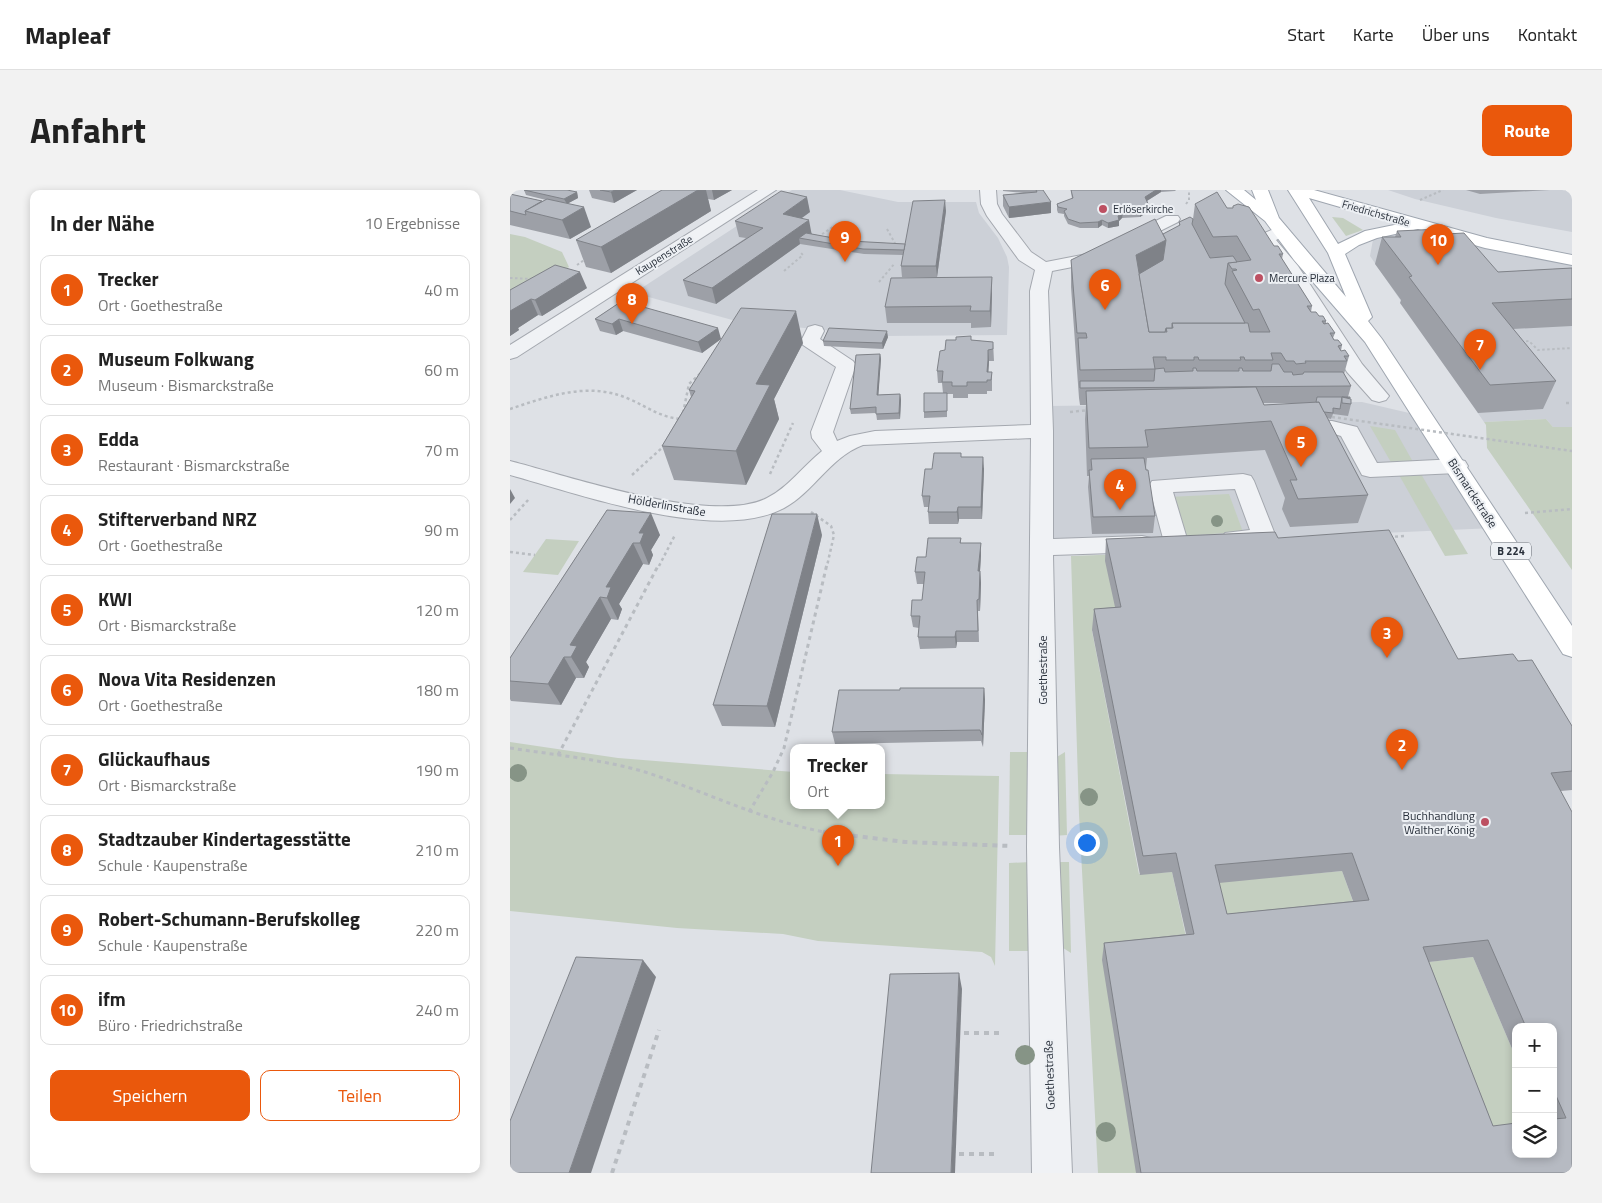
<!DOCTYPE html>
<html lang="de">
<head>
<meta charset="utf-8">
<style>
  :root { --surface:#fff; --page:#f2f2f2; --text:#222; --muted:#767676; --line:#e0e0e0; --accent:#ea580c }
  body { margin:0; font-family:"Titillium Web",sans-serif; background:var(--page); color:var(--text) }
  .controls { position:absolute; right:15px; bottom:15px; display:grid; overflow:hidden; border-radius:10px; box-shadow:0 2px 8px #0003 }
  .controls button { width:45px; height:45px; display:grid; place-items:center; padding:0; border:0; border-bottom:1px solid var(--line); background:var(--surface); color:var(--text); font:25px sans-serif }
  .you { position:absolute; left:576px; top:652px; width:18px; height:18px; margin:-12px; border:4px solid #fff; border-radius:50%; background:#1a73e8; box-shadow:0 0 0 8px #1a73e833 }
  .badge { display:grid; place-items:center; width:32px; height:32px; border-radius:50%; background:var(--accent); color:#fff; font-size:16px; font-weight:700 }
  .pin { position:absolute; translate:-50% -41px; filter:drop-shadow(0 1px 2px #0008) }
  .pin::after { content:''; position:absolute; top:26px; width:18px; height:15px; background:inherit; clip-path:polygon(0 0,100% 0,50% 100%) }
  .popup { position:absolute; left:280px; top:554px; width:95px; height:65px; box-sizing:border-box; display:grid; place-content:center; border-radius:10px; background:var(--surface); filter:drop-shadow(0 1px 4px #0005); font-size:16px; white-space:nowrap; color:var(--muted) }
  .popup b { font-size:19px; color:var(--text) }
  .popup::after { content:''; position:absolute; left:50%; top:100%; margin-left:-10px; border:10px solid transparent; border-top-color:var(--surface) }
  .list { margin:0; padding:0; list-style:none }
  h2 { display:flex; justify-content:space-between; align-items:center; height:65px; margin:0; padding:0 20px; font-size:21px }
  h2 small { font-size:16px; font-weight:400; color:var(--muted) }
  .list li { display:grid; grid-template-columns:32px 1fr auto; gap:15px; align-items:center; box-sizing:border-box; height:70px; margin:0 10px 10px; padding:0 10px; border:1px solid var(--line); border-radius:10px }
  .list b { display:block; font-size:19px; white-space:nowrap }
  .list p { margin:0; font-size:16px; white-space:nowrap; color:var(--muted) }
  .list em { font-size:16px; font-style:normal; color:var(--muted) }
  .actions { display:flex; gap:10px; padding:15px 20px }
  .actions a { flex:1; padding:11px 0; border:1px solid var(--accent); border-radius:10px; text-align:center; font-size:18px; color:var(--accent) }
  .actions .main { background:var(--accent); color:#fff }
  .icon { flex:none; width:28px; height:28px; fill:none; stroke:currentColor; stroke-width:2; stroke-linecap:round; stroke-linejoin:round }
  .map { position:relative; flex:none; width:1062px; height:983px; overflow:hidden; border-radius:10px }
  header { display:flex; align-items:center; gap:30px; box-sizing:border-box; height:70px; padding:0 25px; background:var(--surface); border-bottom:1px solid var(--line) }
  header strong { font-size:24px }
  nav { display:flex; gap:28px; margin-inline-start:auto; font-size:18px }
  .intro { display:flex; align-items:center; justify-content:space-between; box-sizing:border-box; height:120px; padding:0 30px }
  h1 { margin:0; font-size:35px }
  .button { padding:12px 22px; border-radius:10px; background:var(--accent); color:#fff; font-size:18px; font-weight:700 }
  main { display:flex; gap:30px; padding:0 30px }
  aside { flex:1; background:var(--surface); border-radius:10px; box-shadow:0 2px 8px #0003 }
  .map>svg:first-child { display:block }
  .built { fill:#ccd0d7 }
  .green { fill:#c4cfc0 }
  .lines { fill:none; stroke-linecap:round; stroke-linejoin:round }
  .minor-casing { stroke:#a4a8af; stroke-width:2 }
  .major-casing { stroke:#9fa6b0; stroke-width:2 }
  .path-far3 { stroke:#b8bcc1; stroke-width:2; stroke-dasharray:2.5 2.5; stroke-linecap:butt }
  .path-far2 { stroke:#b8bcc1; stroke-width:2.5; stroke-dasharray:3 3; stroke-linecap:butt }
  .path-far1 { stroke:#b8bcc1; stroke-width:3; stroke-dasharray:4 4; stroke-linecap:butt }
  .path { stroke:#b8bcc1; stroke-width:4; stroke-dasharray:5 5; stroke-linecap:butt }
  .minor { fill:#f0f2f5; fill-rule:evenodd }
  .major { fill:#fff; fill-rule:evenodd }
  .path-bridge { stroke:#b8bcc1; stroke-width:2.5; stroke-dasharray:3 3; stroke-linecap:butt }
  .tree { fill:#869486 }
  .wall { fill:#9da0a7; fill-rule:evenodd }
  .shaded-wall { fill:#7f8288 }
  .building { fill:#b6bac2; stroke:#7f8288; fill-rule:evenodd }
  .poi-dot { fill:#bd5062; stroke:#edf0f4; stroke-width:2 }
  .labels { text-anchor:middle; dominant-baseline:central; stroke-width:4; stroke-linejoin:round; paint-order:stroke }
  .far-poi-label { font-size:11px; fill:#29303b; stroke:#edf0f4; text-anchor:start }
  .far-street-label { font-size:11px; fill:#29303b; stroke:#edf0f4 }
  .shield { fill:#edf0f4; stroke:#646a72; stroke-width:1 }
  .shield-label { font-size:11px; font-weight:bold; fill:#29303b }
  .street-label { font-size:12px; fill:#29303b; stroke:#edf0f4 }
  .poi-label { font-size:12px; fill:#29303b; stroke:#edf0f4; text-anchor:end }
</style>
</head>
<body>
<header>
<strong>Mapleaf</strong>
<nav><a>Start</a><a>Karte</a><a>Über uns</a><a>Kontakt</a></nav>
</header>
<div class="intro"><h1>Anfahrt</h1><a class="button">Route</a></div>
<main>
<aside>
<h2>In der Nähe<small>10 Ergebnisse</small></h2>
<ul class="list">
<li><span class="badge">1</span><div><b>Trecker</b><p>Ort · Goethestraße</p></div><em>40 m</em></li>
<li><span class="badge">2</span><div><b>Museum Folkwang</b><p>Museum · Bismarckstraße</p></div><em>60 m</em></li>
<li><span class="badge">3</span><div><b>Edda</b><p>Restaurant · Bismarckstraße</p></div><em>70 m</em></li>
<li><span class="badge">4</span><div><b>Stifterverband NRZ</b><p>Ort · Goethestraße</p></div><em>90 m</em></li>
<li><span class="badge">5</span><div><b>KWI</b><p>Ort · Bismarckstraße</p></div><em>120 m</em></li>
<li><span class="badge">6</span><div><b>Nova Vita Residenzen</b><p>Ort · Goethestraße</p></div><em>180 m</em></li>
<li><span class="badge">7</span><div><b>Glückaufhaus</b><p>Ort · Bismarckstraße</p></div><em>190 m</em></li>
<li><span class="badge">8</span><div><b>Stadtzauber Kindertagesstätte</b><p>Schule · Kaupenstraße</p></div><em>210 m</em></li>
<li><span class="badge">9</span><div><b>Robert-Schumann-Berufskolleg</b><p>Schule · Kaupenstraße</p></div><em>220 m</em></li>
<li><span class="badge">10</span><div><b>ifm</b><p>Büro · Friedrichstraße</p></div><em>240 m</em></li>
</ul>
<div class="actions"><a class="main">Speichern</a><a>Teilen</a></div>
</aside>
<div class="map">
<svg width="1062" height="983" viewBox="0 0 1062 983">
  <rect width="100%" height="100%" fill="#dee1e6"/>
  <g class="built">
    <polygon points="282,0 330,0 388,12 466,12 469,23 488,48 497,67 499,77 497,145 374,146 226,131 124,103"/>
    <polygon points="878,0 1062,0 1062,42 986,28 905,9"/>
    <polygon points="906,37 1062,72 1062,237 1043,237 1036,229 974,232 860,66 864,44"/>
    <polygon points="852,212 912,226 984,338 541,358 538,216"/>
  </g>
  <g class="green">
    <polygon points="822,27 833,28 853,40 836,46"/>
    <polygon points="0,44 15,47 52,62 59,77 0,110"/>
    <polygon points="1036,229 1043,237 1062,237 1062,380 977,258 976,235 974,232"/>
    <polygon points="860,236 885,240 903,272 882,274"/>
    <polygon points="911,284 958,364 935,366 889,285"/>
    <polygon points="719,304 733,342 670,346 659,307"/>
    <polygon points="36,349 69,351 48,385 13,382"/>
    <polygon points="868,355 609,438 582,441 629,684 662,682 679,761 626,983 588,983 569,624 561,366"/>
    <polygon points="0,552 108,568 284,582 284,615 372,615 372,584 489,586 485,776 481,767 472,762 308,751 273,744 167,738 0,721"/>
    <polygon points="500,562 520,562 521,645 499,645"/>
    <polygon points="555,562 557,645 543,646 542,570"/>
    <polygon points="521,672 519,761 499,761 499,673"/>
    <polygon points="545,672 559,672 561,763 547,754"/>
    <polygon points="832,681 849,728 711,741 699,693"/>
    <polygon points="963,767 1006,868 1006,944 966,948 900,774"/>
  </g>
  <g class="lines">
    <defs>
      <g id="minor">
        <polygon points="248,0 266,0 7,167 0,169 0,155"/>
        <path d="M470 0H486L487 14 492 24 521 62 536 72 577 64 656 26H668L670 29 668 32 588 72 542 81 538 101 543 241V349L632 346 641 348 644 354 641 360 632 362 543 365 549 657 562 983H522L517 657 521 248 353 255C320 267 304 302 274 318 207 354 70 304 0 285V271C59 286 202 336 257 308 279 297 293 276 312 261L302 248 301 242 326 177 293 155 291 151 298 137 305 135 312 137 314 141 310 149 343 171 346 175 323 242 327 251 340 246 365 241 521 235 520 101 525 80 509 70 477 26 471 14Z"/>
        <polygon points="771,36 777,38 779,41 777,44 766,50 788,76 852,174 879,206 876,210 869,212 862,210 837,182 772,78 748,48 750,45"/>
        <polygon points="786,230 822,231 847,237 867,273 947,269 955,271 958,276 955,281 947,283 860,287 852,285 831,246 821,243 779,240 775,236 779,232"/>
        <polygon points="733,284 741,286 744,291 766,347 762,353 723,357 715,355 711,349 715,343 740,340 725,299 663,302 678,352 674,358 666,360 658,358 654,352 639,296 642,291"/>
      </g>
      <path id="major" d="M716 0H734L746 10 742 0H758L769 28 836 107 818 63 778 0H804L977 48 1062 65V75L975 58 908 39 867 48 849 55 835 64 862 127 858 131 872 149 1062 436V467L1053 464 855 152 784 70 755 31ZM799 8 889 34 855 41 828 54Z"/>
    </defs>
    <use href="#minor" class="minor-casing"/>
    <use href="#major" class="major-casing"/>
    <g class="path-far3">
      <polyline points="910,10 933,0"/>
      <polyline points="676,14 679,10 679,0"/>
      <polyline points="377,39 386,55"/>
      <polyline points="308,47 324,36"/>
      <polyline points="67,75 77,68"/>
      <polyline points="274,81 293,65 290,62"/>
      <polyline points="0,88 24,89"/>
      <polyline points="369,92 385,73"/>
      <polyline points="1011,152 1019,151 1028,160 1062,158"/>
    </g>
    <g class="path-far2">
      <polyline points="1056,213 1062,213"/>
      <path d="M0 219C39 206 79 191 119 209 138 217 151 228 172 229"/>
      <polyline points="560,222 579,220"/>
      <polyline points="173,223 179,194 193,181"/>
      <polyline points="260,284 283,233"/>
      <polyline points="122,285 154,256"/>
      <polyline points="301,322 321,336 324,345 317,376"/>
      <polyline points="1015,323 1062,319"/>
      <polyline points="0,330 19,309"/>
      <polyline points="879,347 895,346"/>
      <polyline points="0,362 25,365"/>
      <polyline points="149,376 165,345"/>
    </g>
    <g class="path-far1">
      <path d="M0 558C45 565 91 569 135 582 197 602 255 632 320 643"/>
      <polyline points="48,565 149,374"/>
      <polyline points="239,622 263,582 274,558 317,374"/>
    </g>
    <g class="path">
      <polyline points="313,642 395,652 501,656"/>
      <polyline points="454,843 489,843"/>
      <polyline points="449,964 487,964"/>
      <polyline points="102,983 149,840"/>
    </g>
    <use href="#minor" class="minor"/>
    <use href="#major" class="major"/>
    <polyline class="path-bridge" points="822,227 1062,261"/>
  </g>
  <g class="tree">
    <circle cx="707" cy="331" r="6"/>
    <circle cx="8" cy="583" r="9"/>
    <circle cx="579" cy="607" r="9"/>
    <circle cx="515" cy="865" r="10"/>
    <circle cx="596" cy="942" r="10"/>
  </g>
  <g class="wall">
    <polygon points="14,0 67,2 68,8 58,13 81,37 60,49 0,35 0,4 32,11 36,10 16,5"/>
    <polygon points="79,0 127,0 104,13 82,8"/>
    <polygon points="153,0 222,0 204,10 198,9 201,21 101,83 76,77 66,50"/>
    <polygon points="493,0 533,0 541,23 499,28 493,16 493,5 514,3 493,1"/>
    <polygon points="561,0 666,0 665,1 651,2 637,11 639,16 639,21 630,27 612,28 609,31 609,36 598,38 592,35 588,38 570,38 558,34 554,26 554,24 548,23 547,20 547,14 562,9"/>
    <polygon points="956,0 1040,0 970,4"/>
    <polygon points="1054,0 1062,0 1062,2"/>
    <path d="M685 14 717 18 773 64 772 69 802 116 801 122 816 131V134L825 143 823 148 824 150 832 155 831 161 839 166 834 184 841 196 838 207 841 214 838 226 823 224 821 229 817 228 858 305 848 333 780 337 772 319 775 308 755 260 637 268 636 278 645 326 643 343 582 344 578 297 579 286H577L575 229 576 215H570L569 208 561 97V70L653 44 669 36V32L683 29ZM753 213H794L754 215Z"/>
    <polygon points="436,21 427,87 392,87 391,76 393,65 354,64 290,54 206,114 178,106 173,90 236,48 229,47 225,31 300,22 292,28 302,44 340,51 395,54"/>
    <polygon points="887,41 936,44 988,82 1062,78 1062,136 1003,139 1046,191 1033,219 968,223 890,113 891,110 865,74 872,47 885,47"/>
    <polygon points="482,87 482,103 481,137 461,138 461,133 377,133 375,117"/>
    <polygon points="77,98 32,126 28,125 8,138 9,140 0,146 0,100"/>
    <polygon points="112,111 211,149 192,163 113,141 106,145 90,141 85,129"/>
    <polygon points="378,147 373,159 314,156 313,151"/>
    <polygon points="461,150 483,152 484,171 479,171 478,182 482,182 482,201 477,201 477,204 458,204 458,208 443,208 443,204 437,204 437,227 414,228 414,222 433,203 432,193 428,193 427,181 435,160"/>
    <polygon points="293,153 264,209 269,229 236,295 164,290 152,256 181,207 179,200"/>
    <polygon points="370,164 371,169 368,205 390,204 391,210 390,229 367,230 366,223 341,224 340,219"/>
    <polygon points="452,267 474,279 472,329 449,329 448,334 419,334 418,322 419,317 414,317 412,306 422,279"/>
    <polygon points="97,320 150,345 141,360 143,365 139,375 133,374 109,414 112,419 108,430 101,429 76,472 79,477 74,488 66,488 51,515 1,511 0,509 0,468"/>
    <polygon points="312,345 265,537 212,536 203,515"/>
    <polygon points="451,348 451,353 471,353 471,365 470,381 471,393 470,421 468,421 469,452 447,452 446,458 410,459 408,447 409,438 403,437 401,426 412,410 414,394 407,394 405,382 416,367"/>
    <path d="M768 348 948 469 1008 471 1062 536V600L1051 601 1062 983H626L592 770 594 753 676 744 662 682 630 685 582 440 584 419 605 417 595 371 596 349ZM832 681 843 711 717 724 709 693ZM963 767 1006 868V837H1043V964L983 936 919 772Z"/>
    <polygon points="474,498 475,510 473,557 471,551 325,554 322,542"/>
  </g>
  <g class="shaded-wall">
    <polygon points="105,0 127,0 104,13 101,2"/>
    <polygon points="188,0 196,0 201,21 101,83 91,57"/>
    <polygon points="202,0 222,0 204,10"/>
    <polygon points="646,0 651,0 651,2 635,12 635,7"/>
    <polygon points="67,2 68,8 57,14 54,9"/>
    <polygon points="297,7 300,22 276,39 273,24"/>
    <polygon points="435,10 436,21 427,87 426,76"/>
    <polygon points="541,12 541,23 499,28 499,17"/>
    <polygon points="639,16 639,21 630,27 630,22"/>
    <polygon points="74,17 81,37 60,49 52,30"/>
    <polygon points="613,23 612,28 609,31 609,36 598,38 598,33"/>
    <polygon points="299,30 302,46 289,48 290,54 206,114 202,98"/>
    <polygon points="592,30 592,35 588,38 588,32"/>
    <polygon points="656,50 653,76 625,91 626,65"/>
    <polygon points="70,82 77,98 32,126 25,110"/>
    <polygon points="482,87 482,103 481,137 480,121"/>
    <polygon points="21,109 28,125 8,138 9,140 0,146 0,121"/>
    <polygon points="286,121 293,153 264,209 269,229 236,295 226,261 246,194"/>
    <polygon points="109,129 113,141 106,145 102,134"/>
    <polygon points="208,138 211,149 192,163 188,152"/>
    <polygon points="377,141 378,147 373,159 372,153"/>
    <polygon points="478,160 479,171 478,190 477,182"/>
    <polygon points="370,164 371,169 368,211 367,205"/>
    <polygon points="390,204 391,210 390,229 389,223"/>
    <polygon points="473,267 474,279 472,329 471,317"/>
    <polygon points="0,299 5,308 0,314"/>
    <polygon points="448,317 449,329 448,334 447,322"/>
    <polygon points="141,323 150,345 141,360 143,365 139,375 130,353 129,343"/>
    <polygon points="307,324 312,345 265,537 257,516"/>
    <polygon points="123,353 133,374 109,414 112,419 108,430 97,408 96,397"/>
    <polygon points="471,353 471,365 470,381 471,393 470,421 468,381"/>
    <polygon points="90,407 101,429 76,472 79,477 74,488 61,467 60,455"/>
    <polygon points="446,441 447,452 446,458 445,447"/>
    <polygon points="54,467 66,488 51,515 38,494"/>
    <polygon points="474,498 475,510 473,557 472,545"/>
    <polygon points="133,770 146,787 81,983 59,983"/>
    <polygon points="449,783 452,799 445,983 441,983"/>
  </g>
  <g class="building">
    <polygon points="14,0 57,0 67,2 54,9"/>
    <polygon points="90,0 105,0 101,2"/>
    <polygon points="152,0 188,0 91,57 66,50"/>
    <polygon points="526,0 533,0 541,12 499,17 493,5 527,2"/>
    <polygon points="561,0 646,0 635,7 639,16 630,22 613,23 608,26 609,30 598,33 592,30 588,32 570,33 558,29 554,21 557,19 548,17 547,14 563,8"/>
    <polygon points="271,1 297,7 273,24 299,30 202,98 173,90 253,38 225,31"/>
    <polygon points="707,2 717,18 723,18 723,16 728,14 739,17 764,56 768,56 773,64 769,64 802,116 797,116 801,122 806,122 809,126 813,126 816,131 812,131 814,134 818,133 825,143 820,143 824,150 828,150 832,155 828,156 831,161 835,160 839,166 834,166 837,171 795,171 796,173 786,174 784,171 776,171 771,163 761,163 763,170 735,170 734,167 730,167 731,170 689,170 688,167 684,167 684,170 656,170 656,167 643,167 645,179 570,180 568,148 577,148 576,143 567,143 561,70 645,29 656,50 626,65 639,142 657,142 656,138 663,138 662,133 738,133 740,142 760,142 749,119 743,120 722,81 727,80 726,79 722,79 718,73 741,70 727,46 703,47 685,14"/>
    <polygon points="0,4 32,11 15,21 16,25 0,21"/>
    <polygon points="37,9 74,17 52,30 15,21"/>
    <polygon points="435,10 426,76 391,76 403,11"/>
    <polygon points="680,27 683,29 682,34 700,68 723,66 727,72 718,73 715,94 735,133 662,133 662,138 656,138 655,142 639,142 629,84 653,70 656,50 653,44 670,35 669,32"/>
    <polygon points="931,39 936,44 954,43 988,82 1062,78 1062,109 982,113 1046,191 980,195 899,87 902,86 872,47 891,47 887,41"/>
    <polygon points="296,43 340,51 395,54 394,60 353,59 289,48"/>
    <polygon points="45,75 70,82 25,110 21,109 0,121 0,100"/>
    <polygon points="482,87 480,121 460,121 461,116 375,117 381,88"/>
    <polygon points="112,111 208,138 188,152 109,129 102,134 85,129"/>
    <polygon points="231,118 286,121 246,194 260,195 226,261 152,256 185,201 179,200"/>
    <polygon points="319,138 377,141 372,153 313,151"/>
    <polygon points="461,146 461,150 483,152 483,159 478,160 478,170 477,182 482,182 481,190 477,190 477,192 457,192 457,196 442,196 442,192 432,192 433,181 427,181 430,161 435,160 436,150 446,150 446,147"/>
    <polygon points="370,164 367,205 390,204 389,223 366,224 366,217 340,219 346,165"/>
    <polygon points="762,174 769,174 774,182 782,182 783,185 793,184 794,182 833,182 841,196 570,198 570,191 644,191 645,179 654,178 655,182 683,181 683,178 686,178 687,181 729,181 729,178 732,178 733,181 761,181"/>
    <polygon points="746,197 754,215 809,212 858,305 788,309 780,290 787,290 761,231 635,240 638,257 579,258 576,201"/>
    <polygon points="414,203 437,203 437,221 414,222"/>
    <polygon points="807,207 840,207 840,208 832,207 830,219 823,218 823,223 814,222 809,212 806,212"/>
    <polygon points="832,207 841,209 841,214 832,213"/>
    <polygon points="424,263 451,263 451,267 473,267 471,317 448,317 447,322 418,322 420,306 412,306 415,279 422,279"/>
    <polygon points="634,268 636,280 638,280 645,326 583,327 579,280 582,280 581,269"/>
    <polygon points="97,320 141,323 129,343 134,343 130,353 123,353 96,397 101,397 97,408 90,407 60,455 67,456 61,467 54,467 38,494 0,491 0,468"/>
    <polygon points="262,324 307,324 257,516 203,515"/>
    <path d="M879 340 948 469 1003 464 1008 471 1022 470 1062 536V581L1041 583 1062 622V983H631L594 753 684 744 666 663 633 666 584 419 611 417 596 349 765 342 768 348ZM842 663 859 710 717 724 705 675ZM978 750 1016 837H1043V899L1056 928 1043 929V964H1006V933L983 936 913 757Z"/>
    <polygon points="418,348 451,348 450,353 471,353 468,381 470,381 469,409 467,410 468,441 446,441 445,447 408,447 410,426 401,426 402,410 412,410 415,382 405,382 407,367 416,367"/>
    <polygon points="390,498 474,498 472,545 470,540 322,542 329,500 390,500"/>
    <polygon points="66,767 133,770 59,983 0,983 0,931"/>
    <polygon points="449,783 441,983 361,983 380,784"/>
  </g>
  <g class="poi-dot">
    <circle cx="593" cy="19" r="5"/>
    <circle cx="749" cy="88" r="5"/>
    <circle cx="975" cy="632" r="5"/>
  </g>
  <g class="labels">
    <g class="far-poi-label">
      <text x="603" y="19">Erlöserkirche</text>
      <text x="759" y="88">Mercure Plaza</text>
    </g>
    <g class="far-street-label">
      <text transform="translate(866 23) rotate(16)">Friedrichstraße</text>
      <text transform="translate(154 65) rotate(-32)">Kaupenstraße</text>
    </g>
    <rect class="shield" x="981" y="352.5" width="40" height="17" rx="4"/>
    <g class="shield-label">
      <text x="1001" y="361">B 224</text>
    </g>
    <g class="street-label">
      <text transform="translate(963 303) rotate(57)">Bismarckstraße</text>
      <text transform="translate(157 315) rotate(10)">Hölderlinstraße</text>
      <text transform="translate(532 480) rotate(-90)">Goethestraße</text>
      <text transform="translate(539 885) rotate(-92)">Goethestraße</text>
    </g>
    <g class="poi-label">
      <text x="965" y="625">Buchhandlung<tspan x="965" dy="14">Walther König</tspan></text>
    </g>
  </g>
</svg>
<div class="controls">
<button>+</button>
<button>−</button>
<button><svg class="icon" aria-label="layers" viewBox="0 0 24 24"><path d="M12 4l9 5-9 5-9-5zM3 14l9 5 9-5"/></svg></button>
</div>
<div class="you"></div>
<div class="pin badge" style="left:328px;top:676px">1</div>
<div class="popup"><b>Trecker</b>Ort</div>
<div class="pin badge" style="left:892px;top:580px">2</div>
<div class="pin badge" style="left:877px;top:468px">3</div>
<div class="pin badge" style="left:610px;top:320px">4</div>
<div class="pin badge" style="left:791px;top:277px">5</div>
<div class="pin badge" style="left:595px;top:120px">6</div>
<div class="pin badge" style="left:970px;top:180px">7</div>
<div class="pin badge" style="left:122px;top:134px">8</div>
<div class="pin badge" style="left:335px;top:72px">9</div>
<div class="pin badge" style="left:928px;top:75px">10</div>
</div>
</main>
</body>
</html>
